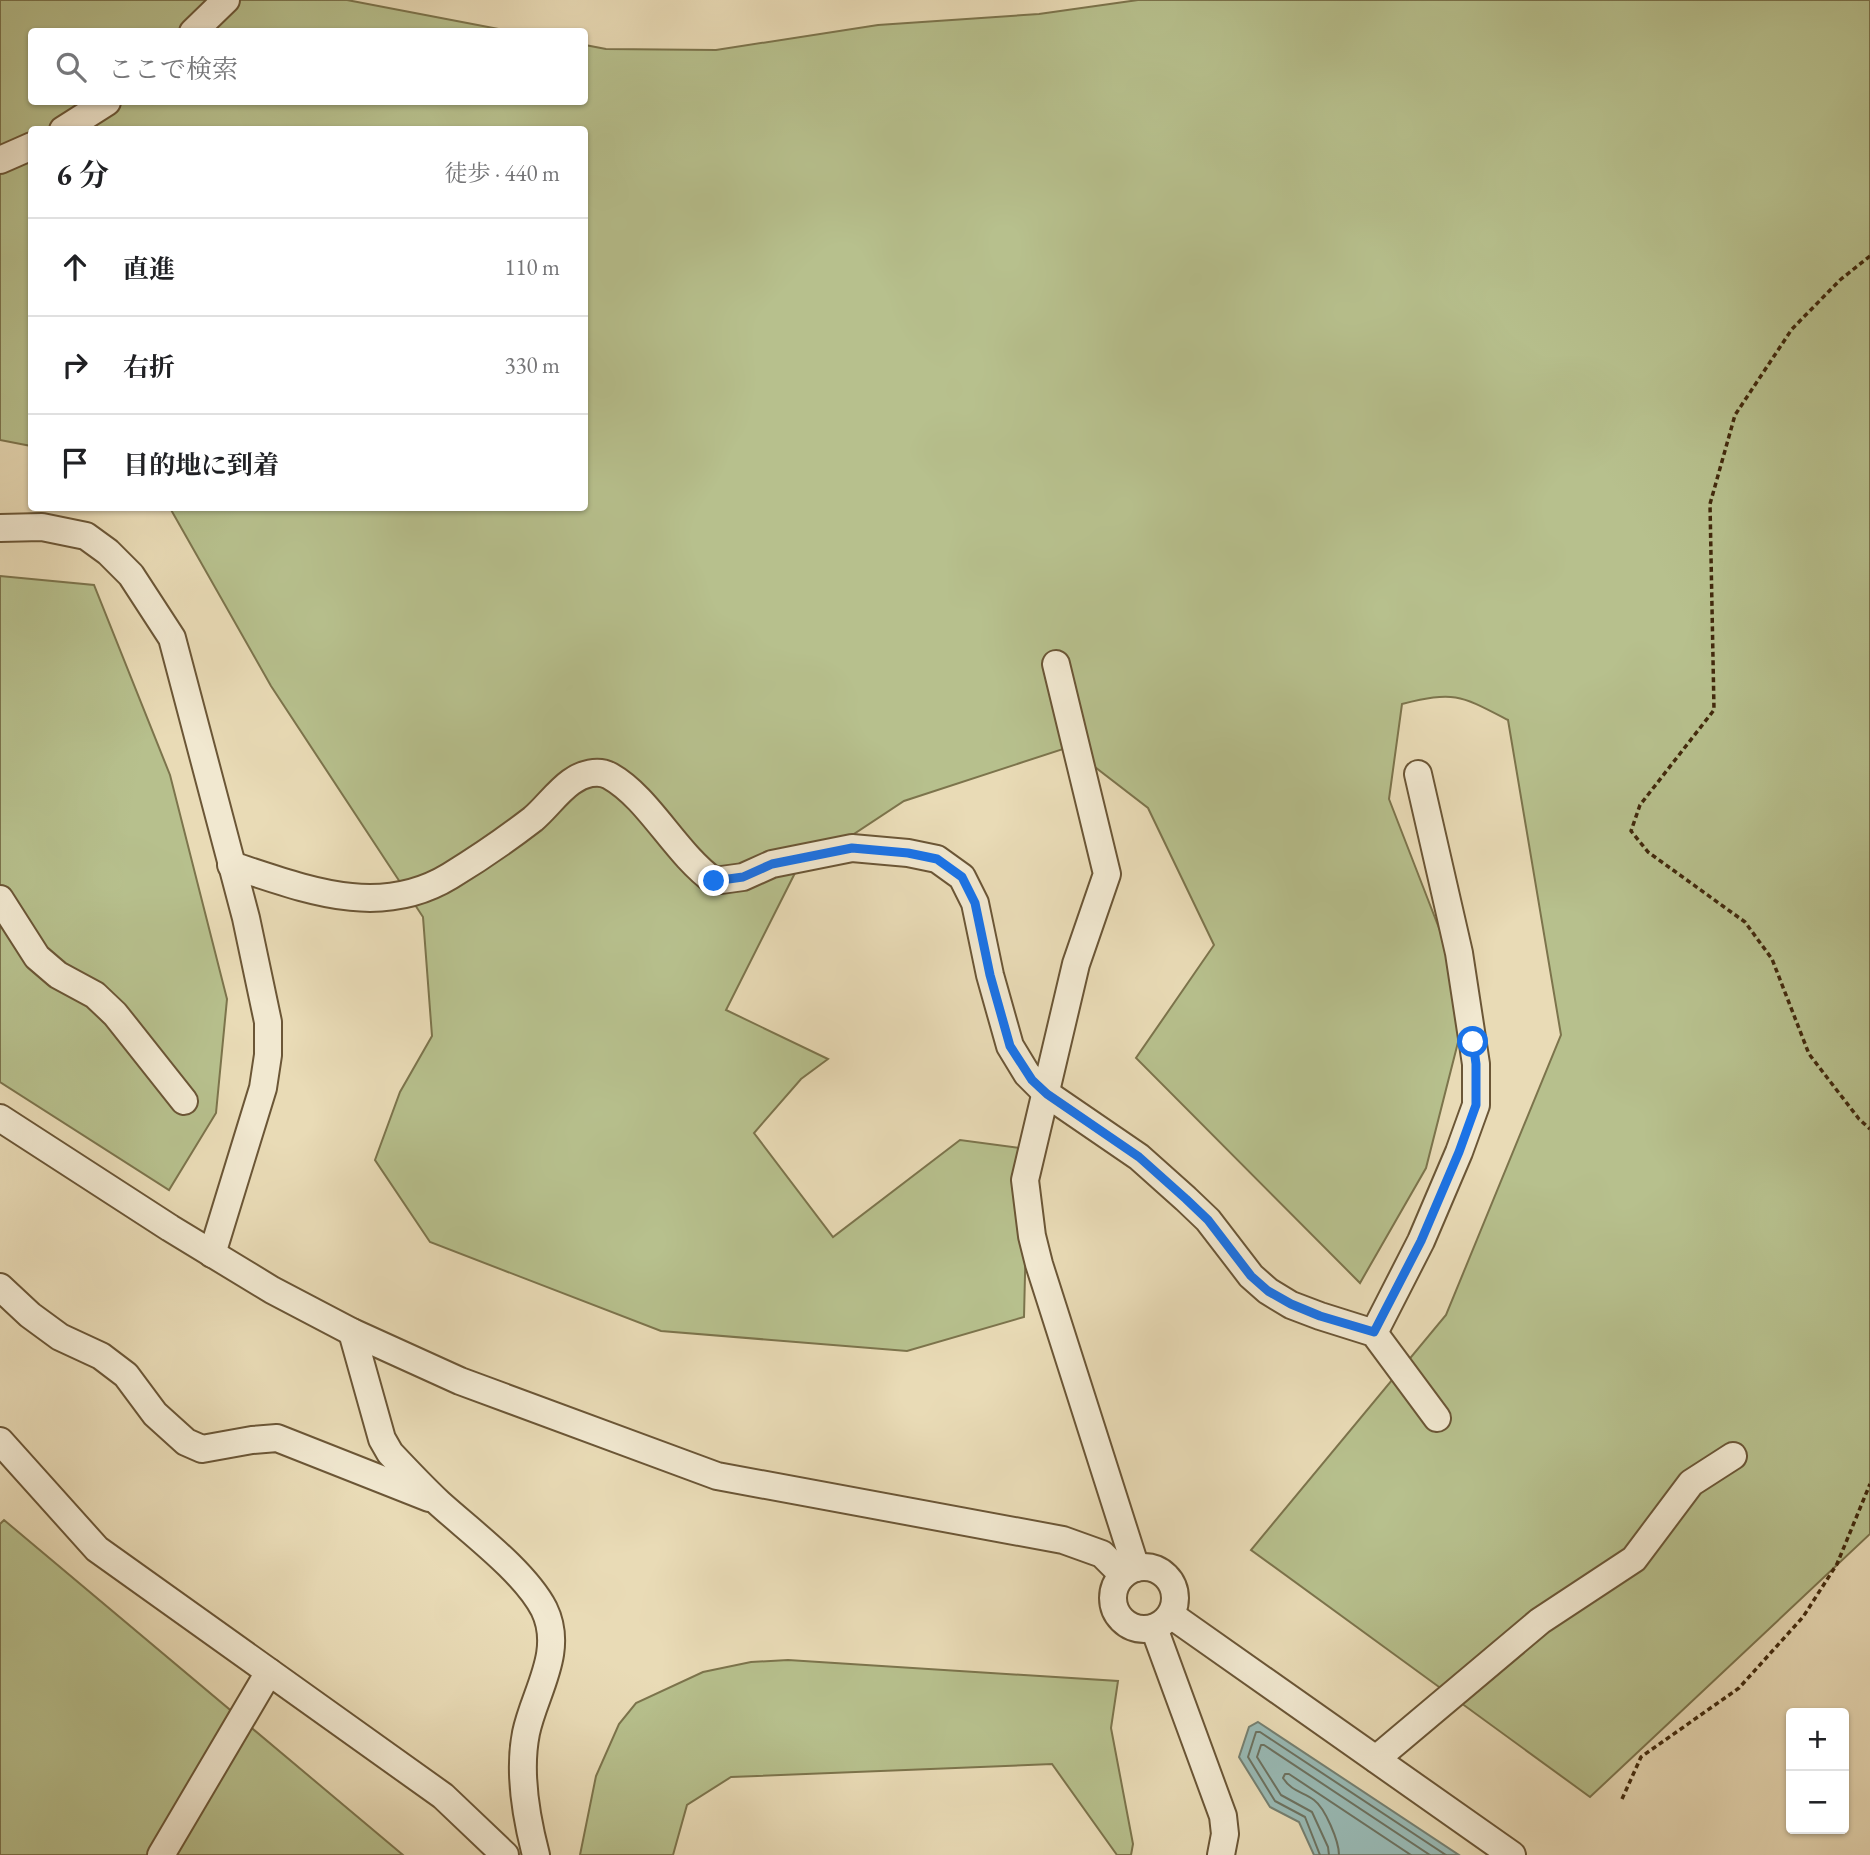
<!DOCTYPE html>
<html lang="ja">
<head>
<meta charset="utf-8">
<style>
  :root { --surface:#fff; --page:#f2f2f2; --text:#202124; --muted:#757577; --line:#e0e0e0 }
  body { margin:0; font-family:"EB Garamond","Noto Serif JP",serif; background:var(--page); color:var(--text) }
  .controls { position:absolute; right:21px; bottom:21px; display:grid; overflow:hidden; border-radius:7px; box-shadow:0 2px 5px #0004 }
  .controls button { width:63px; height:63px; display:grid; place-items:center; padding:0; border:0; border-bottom:2px solid var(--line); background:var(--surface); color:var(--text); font:35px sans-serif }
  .stop { position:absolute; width:21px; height:21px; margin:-16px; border:5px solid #1a73e8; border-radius:50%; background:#fff }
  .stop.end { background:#1a73e8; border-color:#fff; box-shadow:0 2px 7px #0008 }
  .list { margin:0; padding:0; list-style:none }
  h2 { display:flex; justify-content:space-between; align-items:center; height:91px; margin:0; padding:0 28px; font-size:30px }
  h2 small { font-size:23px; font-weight:400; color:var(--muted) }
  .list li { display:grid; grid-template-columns:46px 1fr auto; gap:21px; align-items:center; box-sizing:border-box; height:98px; padding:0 28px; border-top:2px solid var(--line) }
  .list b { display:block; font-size:26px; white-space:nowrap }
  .list em { font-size:23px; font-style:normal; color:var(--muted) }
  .icon { flex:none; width:38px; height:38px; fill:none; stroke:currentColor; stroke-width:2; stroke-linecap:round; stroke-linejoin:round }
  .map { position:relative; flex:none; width:1870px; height:1855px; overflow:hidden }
  .search { position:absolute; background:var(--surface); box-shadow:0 2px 5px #0004; left:28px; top:28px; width:560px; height:77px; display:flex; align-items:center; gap:18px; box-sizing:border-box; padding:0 24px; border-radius:7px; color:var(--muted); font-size:26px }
  .panel { position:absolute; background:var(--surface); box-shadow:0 2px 5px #0004; left:28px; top:126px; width:560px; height:385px; border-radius:7px }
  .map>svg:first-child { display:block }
  .green { fill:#b7c08d; stroke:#7c744c; stroke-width:2 }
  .water { fill:#99bab5; stroke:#768071; stroke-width:2 }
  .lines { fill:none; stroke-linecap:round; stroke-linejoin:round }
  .shore { stroke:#6d7260; stroke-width:2 }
  .minor-casing { stroke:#6b5636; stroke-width:30 }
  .path { stroke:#41290c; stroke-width:3.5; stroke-dasharray:5 3.5; stroke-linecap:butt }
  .minor { stroke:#f1e8d0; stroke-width:26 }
  .route { stroke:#1a73e8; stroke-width:9 }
</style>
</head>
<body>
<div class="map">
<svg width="1870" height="1855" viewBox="0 0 1870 1855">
  <rect width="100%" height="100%" fill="#e9dbb6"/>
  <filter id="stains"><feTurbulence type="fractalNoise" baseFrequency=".00286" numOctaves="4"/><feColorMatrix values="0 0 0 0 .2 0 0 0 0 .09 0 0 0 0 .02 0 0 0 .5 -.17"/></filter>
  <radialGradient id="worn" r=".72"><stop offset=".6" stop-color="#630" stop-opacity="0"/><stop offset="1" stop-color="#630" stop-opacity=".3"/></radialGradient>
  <g class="green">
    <path d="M0 0H347L509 31 32 32V102H584L585 45 606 49 716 50 878 25 1039 14 1138 0H1870V1534L1590 1797 1251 1550 1446 1315 1561 1035 1508 720C1460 695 1455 691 1402 704L1389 799 1468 1003 1426 1168 1360 1283 1136 1058 1214 945 1148 808 1069 747 904 801 795 873 726 1010 828 1059 801 1079 754 1133 833 1237 960 1140 1028 1149 1024 1317 907 1351 661 1331 430 1242 375 1160 400 1092 432 1036 423 917 271 686 170 508H584V130H32L31 446 0 440Z"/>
    <polygon points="0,576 94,585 170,775 227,999 216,1113 169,1190 0,1082"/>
    <polygon points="4,1520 403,1855 0,1855 0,1524"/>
    <polygon points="788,1660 1118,1681 1111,1728 1133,1844 1131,1855 1117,1855 1052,1764 731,1777 687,1805 673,1855 580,1855 596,1776 619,1724 636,1703 703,1672 751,1662"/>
  </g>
  <polygon class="water" points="1258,1722 1459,1855 1314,1855 1299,1822 1270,1807 1239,1757 1249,1727"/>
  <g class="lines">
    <g class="shore">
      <polyline points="1320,1855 1305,1817 1275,1801 1248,1757 1256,1732 1260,1732 1446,1855"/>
      <polyline points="1329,1855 1328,1847 1312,1812 1281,1795 1257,1757 1261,1745 1264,1745 1430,1855"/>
      <path d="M1339 1855C1339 1841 1325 1808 1314 1800 1303 1792 1291 1791 1283 1778L1285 1774H1289L1411 1855"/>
    </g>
    <defs>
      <g id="minor">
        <polyline points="193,32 226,0"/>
        <polyline points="63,130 107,102"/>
        <polyline points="0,160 32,146"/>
        <polyline points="0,528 42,527 86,536 108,552 131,575 172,638 246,918 268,1022 268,1055 263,1088 212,1254"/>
        <polyline points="1056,664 1107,874 1076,964 1025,1180 1032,1236 1039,1264 1136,1568"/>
        <path d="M231 865C303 888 378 920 450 876 478 859 507 839 533 819 546 808 557 792 571 782 582 774 598 769 610 776 649 798 675 853 714 881L743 877 772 864 852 848 908 853 937 859 962 877 975 903 990 975 1010 1046 1027 1074 1047 1094 1139 1157 1186 1199 1208 1220 1251 1276 1268 1291 1291 1305 1320 1316 1374 1333 1437 1418"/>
        <polyline points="0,899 37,957 58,975 95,995 115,1014 184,1101"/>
        <polyline points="0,1118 170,1228 272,1290 352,1332 460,1381 717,1476 1063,1540 1102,1554 1123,1575"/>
        <polyline points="0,1287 30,1315 60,1337 101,1356 126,1375 155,1414 186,1442 202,1449 252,1440 277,1438 429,1498"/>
        <path d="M352 1332 382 1439 390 1453C406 1470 422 1487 439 1503 471 1532 524 1571 544 1609 565 1652 534 1693 526 1733 518 1773 526 1817 536 1855"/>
        <polyline points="1374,1333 1421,1241 1459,1152 1476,1105 1476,1064 1459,953 1418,774"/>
        <polyline points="0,1441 97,1549 443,1796 505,1855"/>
        <circle cx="1144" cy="1598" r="31"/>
        <polyline points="1171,1615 1512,1855"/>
        <polyline points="1154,1628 1223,1816 1225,1834 1221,1855"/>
        <polyline points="1376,1759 1540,1621 1634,1559 1691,1483 1733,1456"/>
        <polyline points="161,1855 269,1672"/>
      </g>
    </defs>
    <use href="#minor" class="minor-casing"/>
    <g class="path">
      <polyline points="1870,256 1840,280 1792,329 1735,415 1710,504 1714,710 1640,805 1631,831 1648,852 1745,922 1772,959 1809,1054 1859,1119 1870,1129"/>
      <polyline points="1622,1799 1641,1757 1739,1688 1803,1617 1837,1564 1870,1484"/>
    </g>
    <use href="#minor" class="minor"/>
  </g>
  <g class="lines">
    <polyline class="route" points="714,881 743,877 772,864 852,848 908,853 937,859 962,877 975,903 990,975 1010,1046 1032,1080 1047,1094 1139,1157 1186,1199 1208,1220 1251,1276 1268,1291 1291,1304 1320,1316 1374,1332 1421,1241 1459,1152 1476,1105 1476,1064 1473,1042"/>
  </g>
  <rect width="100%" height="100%" filter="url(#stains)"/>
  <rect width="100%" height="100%" fill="url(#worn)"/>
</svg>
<div class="controls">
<button>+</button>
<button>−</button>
</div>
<div class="stop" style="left:1473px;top:1042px"></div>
<div class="stop end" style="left:714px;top:881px"></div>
<div class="search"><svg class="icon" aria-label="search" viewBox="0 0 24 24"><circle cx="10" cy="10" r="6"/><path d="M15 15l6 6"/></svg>ここで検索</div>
<section class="panel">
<h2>6 分<small>徒歩 · 440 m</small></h2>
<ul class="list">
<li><svg class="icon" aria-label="ahead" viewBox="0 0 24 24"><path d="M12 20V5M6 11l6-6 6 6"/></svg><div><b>直進</b></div><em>110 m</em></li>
<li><svg class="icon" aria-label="right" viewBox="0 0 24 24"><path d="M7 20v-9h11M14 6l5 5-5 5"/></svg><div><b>右折</b></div><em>330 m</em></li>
<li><svg class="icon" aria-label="arrive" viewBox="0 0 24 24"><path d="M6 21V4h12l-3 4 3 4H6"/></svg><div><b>目的地に到着</b></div></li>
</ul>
</section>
</div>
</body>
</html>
